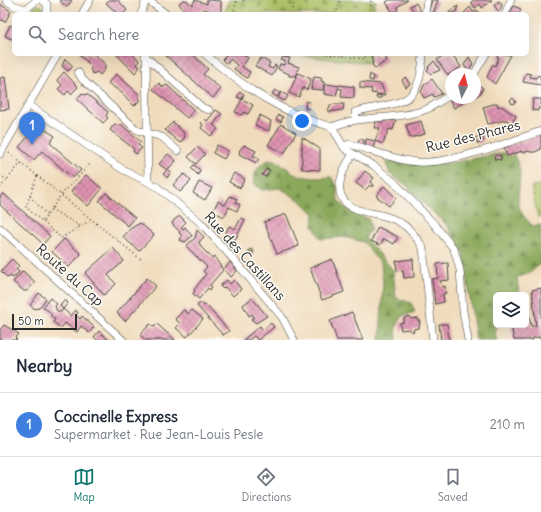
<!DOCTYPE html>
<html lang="en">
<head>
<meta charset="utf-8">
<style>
  :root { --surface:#fff; --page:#f6f6f7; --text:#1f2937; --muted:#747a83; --line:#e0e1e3; --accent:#0f766e }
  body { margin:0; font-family:Delius,sans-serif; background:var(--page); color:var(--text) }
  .controls { position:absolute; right:12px; bottom:12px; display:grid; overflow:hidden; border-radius:6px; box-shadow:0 4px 16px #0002 }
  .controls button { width:36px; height:36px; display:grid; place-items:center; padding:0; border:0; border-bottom:1px solid var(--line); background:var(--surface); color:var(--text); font:20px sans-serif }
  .compass { position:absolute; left:445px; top:68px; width:36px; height:36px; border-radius:50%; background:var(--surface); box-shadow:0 4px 16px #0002; rotate:7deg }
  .scale { position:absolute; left:12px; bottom:10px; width:65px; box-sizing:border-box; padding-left:4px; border:2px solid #2b2b2b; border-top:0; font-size:11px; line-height:14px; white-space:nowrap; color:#2b2b2b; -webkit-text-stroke:3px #fdfcf7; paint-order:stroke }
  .you { position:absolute; left:302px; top:121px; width:14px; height:14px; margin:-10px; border:3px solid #fff; border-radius:50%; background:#1a73e8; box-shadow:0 0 0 6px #1a73e833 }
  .badge { display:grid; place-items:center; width:26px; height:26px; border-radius:50%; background:var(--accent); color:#fff; font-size:13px; font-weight:700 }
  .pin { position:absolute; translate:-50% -33px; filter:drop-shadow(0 1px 2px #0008) }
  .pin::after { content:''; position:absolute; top:21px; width:14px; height:12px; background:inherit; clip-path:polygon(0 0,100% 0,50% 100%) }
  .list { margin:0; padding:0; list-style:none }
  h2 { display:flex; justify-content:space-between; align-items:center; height:52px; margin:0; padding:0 16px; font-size:17px }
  h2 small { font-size:13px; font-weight:400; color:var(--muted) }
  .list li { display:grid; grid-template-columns:26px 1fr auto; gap:12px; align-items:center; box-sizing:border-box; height:64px; padding:0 16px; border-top:1px solid var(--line) }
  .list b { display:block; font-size:15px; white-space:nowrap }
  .list p { margin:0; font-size:13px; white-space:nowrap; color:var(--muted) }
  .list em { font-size:13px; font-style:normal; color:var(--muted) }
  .icon { flex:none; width:22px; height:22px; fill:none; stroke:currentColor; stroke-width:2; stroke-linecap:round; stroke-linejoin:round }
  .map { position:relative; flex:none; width:541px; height:340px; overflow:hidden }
  .search { position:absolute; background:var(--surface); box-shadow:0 4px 16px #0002; left:12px; right:12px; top:12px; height:44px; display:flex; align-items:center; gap:10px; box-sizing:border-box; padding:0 14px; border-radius:6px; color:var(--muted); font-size:15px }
  .sheet { height:116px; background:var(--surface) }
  nav { display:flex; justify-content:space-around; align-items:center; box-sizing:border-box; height:56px; border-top:1px solid var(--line); background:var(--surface); font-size:11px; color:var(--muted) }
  nav a { display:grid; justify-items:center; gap:2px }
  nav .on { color:var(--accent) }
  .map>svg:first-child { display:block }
  .green { fill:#afc367; stroke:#6d7749 }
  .forest { fill:url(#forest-firs); stroke:#5b6a44 }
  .cemetery { fill:url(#cemetery-stones); stroke:#6d7749 }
  .building { fill:url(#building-cross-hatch) }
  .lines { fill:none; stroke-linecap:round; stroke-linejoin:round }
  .street-casing { stroke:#494641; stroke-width:8 }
  .path { stroke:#494641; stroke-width:1.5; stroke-dasharray:1 3; stroke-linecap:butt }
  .street { stroke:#fff; stroke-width:7 }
  .tree { fill:#9a9476 }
  .labels { text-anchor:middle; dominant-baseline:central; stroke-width:3; stroke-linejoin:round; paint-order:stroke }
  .street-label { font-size:14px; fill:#2b2b2b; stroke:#fdfcf7 }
</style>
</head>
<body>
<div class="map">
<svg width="541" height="340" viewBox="0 0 541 340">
  <defs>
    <pattern id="forest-firs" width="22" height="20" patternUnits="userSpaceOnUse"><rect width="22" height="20" fill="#8ba95c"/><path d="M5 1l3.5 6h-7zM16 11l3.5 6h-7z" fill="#728a4c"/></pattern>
    <pattern id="cemetery-stones" width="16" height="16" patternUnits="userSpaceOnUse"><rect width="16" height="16" fill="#afc367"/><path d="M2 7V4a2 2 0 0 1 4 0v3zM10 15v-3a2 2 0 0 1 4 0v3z" fill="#8f9f55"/></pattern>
    <pattern id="building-cross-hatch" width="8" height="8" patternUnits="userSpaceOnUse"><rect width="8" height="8" fill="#df93b1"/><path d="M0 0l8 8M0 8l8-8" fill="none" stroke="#b57890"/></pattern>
  </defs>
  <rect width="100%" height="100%" fill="#fdfcf7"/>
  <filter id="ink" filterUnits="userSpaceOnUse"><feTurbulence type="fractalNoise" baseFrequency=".025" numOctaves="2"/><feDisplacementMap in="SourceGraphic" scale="8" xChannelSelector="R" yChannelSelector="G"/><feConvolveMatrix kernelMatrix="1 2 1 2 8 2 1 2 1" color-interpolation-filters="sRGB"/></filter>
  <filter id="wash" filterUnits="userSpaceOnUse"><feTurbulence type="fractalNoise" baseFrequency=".012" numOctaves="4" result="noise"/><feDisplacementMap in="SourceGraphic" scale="16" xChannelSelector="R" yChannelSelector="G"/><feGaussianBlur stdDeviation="0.9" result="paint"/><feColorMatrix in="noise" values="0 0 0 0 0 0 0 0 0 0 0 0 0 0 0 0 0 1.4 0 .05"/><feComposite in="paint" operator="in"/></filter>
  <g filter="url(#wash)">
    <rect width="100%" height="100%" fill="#f0dcbc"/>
    <g class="green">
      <polygon points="39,5 43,7 44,14 33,10 32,14 30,14 33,8"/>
      <polygon points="541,185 541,217 538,217 531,187"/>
    </g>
    <g class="forest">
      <path d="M512 151C515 157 519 165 520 172 520 197 511 206 533 226L541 225V263L529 274 517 277 519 295H496L497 325 495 336 497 340H476L463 252 447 225 426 206 405 184 390 174 385 161 420 165 451 163Z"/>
      <path d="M272 159C282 162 287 170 296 174 307 179 320 178 331 177L337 186 338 201 350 211 369 219 371 229 365 238 393 270 396 298 411 303 415 312 402 316 396 328 397 340H380L383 282 381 263 373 255 364 242 343 237 321 239 313 226 314 214 301 201 280 188 262 190 253 183C255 169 259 163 272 159Z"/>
    </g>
    <g class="cemetery">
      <polygon points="229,0 376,0 373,14 224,14"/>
      <polygon points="287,54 370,54 369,63"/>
    </g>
    <g id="blocks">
      <g class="building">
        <polygon points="59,0 72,0 67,7"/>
        <polygon points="109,0 118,0 127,10 123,14 118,14 106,3"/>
        <polygon points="183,0 186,0 192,5 195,0 207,4 207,0 221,1 221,12 219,14 215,14 211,13 211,11 203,9 198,13 193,11 188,14 179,4"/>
        <polygon points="390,0 408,0 397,7 398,10 393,13 386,2"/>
        <polygon points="432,0 438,0 433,14 428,14"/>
        <polygon points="474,0 492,0 482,8 480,4 475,8 471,2"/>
        <polygon points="499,1 502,5 499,12 494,5"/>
        <polygon points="416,3 420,10 420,14 415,14 410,6"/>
        <polygon points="0,4 11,11 5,22 0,19"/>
        <polygon points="458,6 455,14 453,12 450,14 449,12"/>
        <polygon points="514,6 521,9 519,14 510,14"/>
        <polygon points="470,7 473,12 477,10 480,14 463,14"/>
        <polygon points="10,25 14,27 14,40 5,36"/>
        <polygon points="79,54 94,54 105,64 105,69 100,75 97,72 93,74 90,69 92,67"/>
        <polygon points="116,54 132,54 139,60 137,65 140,67 135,73"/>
        <polygon points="164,54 192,54 208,69 203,74 221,89 213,98"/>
        <polygon points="224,54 243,54 248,58 242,67 250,72 247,78 234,69 237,65 230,59 227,64 222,60 226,56"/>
        <polygon points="374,54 378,56 383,54 387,60 375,69 372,64 373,63 371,56"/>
        <polygon points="445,54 452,54 461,67 448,75 437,60"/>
        <polygon points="499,54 511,55 495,84 487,77 493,64 495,66 499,58 497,57"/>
        <polygon points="283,57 290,58 288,63 299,67 296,76 289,76 289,74 278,69 280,64 284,65 285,61 281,60"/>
        <polygon points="469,57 473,64 468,71 464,65"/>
        <polygon points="261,58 270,63 268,67 273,69 275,65 277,66 272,76 255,66"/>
        <polygon points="65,59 73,66 68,71 62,66"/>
        <polygon points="434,61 440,70 431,74 427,70 429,68 428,67"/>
        <polygon points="64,72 78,87 71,94 68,91 65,95 58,89 62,85 57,80"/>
        <polygon points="298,73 311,79 307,90 303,88 299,97 289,93"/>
        <polygon points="526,73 531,74 530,77 536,78 538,75 540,76 541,85 523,82"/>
        <polygon points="116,74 139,94 139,101 134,106 122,93 108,83"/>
        <polygon points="370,74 374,77 373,81 369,80"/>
        <polygon points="5,77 9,109 0,110 0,78"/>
        <polygon points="314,77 322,78 321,81 324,82 323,90 311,89"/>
        <polygon points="405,77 410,84 406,87 402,80"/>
        <polygon points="432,79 442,94 434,97 433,94 424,98 421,92 424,85"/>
        <polygon points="360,82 381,84 385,95 371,93 372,89 360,88"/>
        <polygon points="475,82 483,88 481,93 475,97"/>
        <polygon points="159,83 163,87 167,85 194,110 187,118 153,89"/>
        <polygon points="327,84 339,86 339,85 354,87 354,98 341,97 342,89 338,88 336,96 324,94 324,86"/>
        <polygon points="275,90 280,93 277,97 272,94"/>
        <polygon points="240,92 244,94 242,99 237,97"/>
        <polygon points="281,92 288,96 285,101 278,98"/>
        <polygon points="82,93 84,95 87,94 108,112 106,116 108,118 103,123 77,99"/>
        <polygon points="377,95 382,96 381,98 376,98"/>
        <polygon points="456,98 462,98 464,102 454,108 450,101"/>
        <polygon points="513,98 516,102 512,104 510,100"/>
        <polygon points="242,99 253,105 248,114 244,112 242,115 235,112"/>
        <polygon points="533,99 541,99 541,108 538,108 538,111 532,110"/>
        <polygon points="306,101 310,102 309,109 305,108"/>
        <polygon points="497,103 498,107 501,106 516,116 512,123 506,120 488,124 483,107"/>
        <polygon points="335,104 344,104 343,110 328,112 330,105"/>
        <polygon points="216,110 222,114 213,125 218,129 211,136 201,128 203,125 201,123 205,119 207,121"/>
        <polygon points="260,115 271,121 269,131 255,125"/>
        <polygon points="279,115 283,117 281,122 276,119"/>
        <polygon points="396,120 393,130 389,129 383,144 375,141 380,128 374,128 376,122"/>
        <polygon points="421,121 425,134 410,138 406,125"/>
        <polygon points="173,122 184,133 183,135 185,137 180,143 165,130"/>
        <polygon points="115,124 117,126 121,124 141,142 138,145 142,148 136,154 133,151 134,149 110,130"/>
        <polygon points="281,124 296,133 284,154 268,145"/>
        <polygon points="38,125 55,136 50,143 81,170 73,178 42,151 34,160 19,147"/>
        <polygon points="541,134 541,149 535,152 530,152 529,151 522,153 522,151 507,156 504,148"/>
        <polygon points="481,135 484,140 478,144 475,138"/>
        <polygon points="302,137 320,149 320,170 302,169"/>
        <polygon points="366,139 375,141 373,149 365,146"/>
        <circle cx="361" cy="142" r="3"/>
        <polygon points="217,145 228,151 224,159 213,153"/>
        <polygon points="244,145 256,151 253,156 259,159 256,163 239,154 240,152 239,151"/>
        <polygon points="197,147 205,154 196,164 188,157"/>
        <polygon points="168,154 176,161 168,169 171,172 167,178 163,174 167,170 159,164"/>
        <polygon points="495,155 501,156 501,160 494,159"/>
        <polygon points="194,165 200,170 198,175 191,168"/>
        <polygon points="266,169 270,170 266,177 262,175"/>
        <polygon points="365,171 374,178 370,182 373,185 372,187 370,185 365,190 356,183"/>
        <polygon points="234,173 245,179 240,188 229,182"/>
        <polygon points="184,174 191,181 180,192 173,185"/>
        <polygon points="86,175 102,189 88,206 71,191"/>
        <polygon points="199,182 212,188 205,200 193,193"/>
        <polygon points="384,186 396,198 389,206 376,196"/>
        <polygon points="3,193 50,236 43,244 0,205 0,197"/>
        <polygon points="106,193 135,218 128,226 99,201"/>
        <polygon points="230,196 237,199 235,203 240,205 237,211 229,207 224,217 213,211 218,201 225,205"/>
        <polygon points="286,214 299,246 277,254 264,222"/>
        <polygon points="180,216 186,222 181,227 183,229 185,227 192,236 185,242 180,240 182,236 179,233 180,232 172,224 174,220"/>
        <polygon points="241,218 245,220 235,240 225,234 229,226 235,229"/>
        <polygon points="140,223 154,235 139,251 123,237 130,229"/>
        <polygon points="378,227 398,237 394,244 384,239 380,245 371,241"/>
        <polygon points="197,230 204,237 199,242 201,247 212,258 214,256 223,270 210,285 212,287 210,290 208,288 199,299 193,294 195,291 194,290 206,274 203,271 207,267 186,246 195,238"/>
        <polygon points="64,239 81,254 69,267 52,252"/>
        <polygon points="113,248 124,261 108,275 116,284 104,295 85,273"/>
        <polygon points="12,259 19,266 16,269 19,272 13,278 10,276 8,278 1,271"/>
        <polygon points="332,259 344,292 322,300 310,268"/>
        <polygon points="413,259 414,277 404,278 403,270 397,271 396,261"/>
        <polygon points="230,262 237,271 231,277 224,269"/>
        <polygon points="448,263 449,280 440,281 442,287 445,286 446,293 443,294 444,302 435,304 432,279 438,278 437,264"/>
        <polygon points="23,271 35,282 27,291 24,291 13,282"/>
        <polygon points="147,278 156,286 125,321 117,313"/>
        <polygon points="227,280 230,284 234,280 241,289 233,296 225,287 223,289 220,286"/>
        <polygon points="541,288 541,340 539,337 533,338 533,340 514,340 511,325 526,325 526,302 531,326 536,326 532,290"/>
        <polygon points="39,293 46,299 38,309 37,308 35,309 30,305"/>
        <polygon points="50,298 57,304 55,306 57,311 61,312 63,309 60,306 65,300 68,303 63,309 71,316 76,310 78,313 76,315 80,319 82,316 94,327 89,333 81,326 77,332 65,323 61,328 53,322 55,319 51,316 51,313 43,307"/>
        <polygon points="252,298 267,316 256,323 251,319 254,317 252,314 249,316 243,305"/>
        <polygon points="201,302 204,306 206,305 229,331 223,335 197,306"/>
        <polygon points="184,310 188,314 192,310 203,319 187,337 176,328 180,323 175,319"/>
        <polygon points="352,312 363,340 337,340 330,321"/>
        <polygon points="409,316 411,319 418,318 418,321 420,321 419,328 414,329 413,332 409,329 401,330 400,323 404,322 404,318"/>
        <polygon points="271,323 274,327 258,340 254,336 249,340 243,340 260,326 263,330"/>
        <polygon points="150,324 154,327 157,324 175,340 146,340 140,335"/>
        <polygon points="439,324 447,324 449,340 441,340"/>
        <polygon points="4,325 19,334 15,338 17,340 0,340 0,330"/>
        <polygon points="99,331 102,334 109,340 97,340 94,337"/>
      </g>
    </g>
  </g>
  <g filter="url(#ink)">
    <use href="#blocks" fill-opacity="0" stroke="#494641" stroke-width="1"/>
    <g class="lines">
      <defs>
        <g id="street">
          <polyline points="6,0 15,6 26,9"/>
          <polyline points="42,0 47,4 47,14"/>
          <polyline points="148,0 166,14"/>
          <polyline points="25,14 26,9 37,0"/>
          <polyline points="82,14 90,0"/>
          <polyline points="141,14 146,0"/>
          <polyline points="425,14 427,0"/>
          <polyline points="505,14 511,0"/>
          <polyline points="146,54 148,182"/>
          <path d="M205 54C243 87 283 114 332 127"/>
          <polyline points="145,56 203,108 209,110"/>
          <polyline points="78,72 82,79 137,130 162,137 178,151"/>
          <polyline points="474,74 486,54"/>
          <polyline points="28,105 122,169 156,186 201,223 234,260 282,317 294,340"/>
          <path d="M356 119 355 112C398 100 420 111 423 54"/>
          <polyline points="332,127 345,149 373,165 394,182 434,224 454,249 460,270 463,311 468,340"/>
          <path d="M332 127C362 114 396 121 427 109 435 105 443 99 451 95"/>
          <path d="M343 146 349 144C372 150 394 160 417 162 448 165 510 142 541 131"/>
          <polyline points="0,154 58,54"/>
          <path d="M353 154C342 170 329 197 354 208 366 214 380 213 393 219 406 224 416 236 423 248L433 340"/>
          <polyline points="0,228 123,340"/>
        </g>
      </defs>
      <use href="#street" class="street-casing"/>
      <g class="path">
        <polyline points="243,1 244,0"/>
        <polyline points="292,9 295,0"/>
        <polyline points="233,14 237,0"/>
        <polyline points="336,14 340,0"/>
        <polyline points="370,14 371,0"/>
        <polyline points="327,54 365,59 366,54"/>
        <polyline points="9,153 143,261"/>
        <polyline points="0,175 7,180"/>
        <polyline points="37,176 26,207 61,238 91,220"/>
        <polyline points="0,188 21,163"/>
        <polyline points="30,196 47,215"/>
        <polyline points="51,209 80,226"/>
        <polyline points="43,221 61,195 90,164"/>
      </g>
      <use href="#street" class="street"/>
    </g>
    <circle class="tree" cx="251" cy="252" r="3.5"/>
  </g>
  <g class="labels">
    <g class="street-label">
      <text transform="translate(473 136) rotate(-14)">Rue des Phares</text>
      <text transform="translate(245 256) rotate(48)">Rue des Castillans</text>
      <text transform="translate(70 275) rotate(42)">Route du Cap</text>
    </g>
  </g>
</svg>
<div class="controls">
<button><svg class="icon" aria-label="layers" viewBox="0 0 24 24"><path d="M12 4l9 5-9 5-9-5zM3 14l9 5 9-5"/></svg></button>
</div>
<svg class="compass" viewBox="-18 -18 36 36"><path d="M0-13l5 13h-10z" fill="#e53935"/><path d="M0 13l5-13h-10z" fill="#747a83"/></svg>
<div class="scale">50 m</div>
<div class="you"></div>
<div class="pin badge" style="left:32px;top:145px;background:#3f7fe0">1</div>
<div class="search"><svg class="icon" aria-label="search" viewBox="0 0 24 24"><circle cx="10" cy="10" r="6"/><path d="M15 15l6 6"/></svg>Search here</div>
</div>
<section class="sheet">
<h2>Nearby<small></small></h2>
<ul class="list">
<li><span class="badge" style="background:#3f7fe0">1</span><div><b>Coccinelle Express</b><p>Supermarket · Rue Jean-Louis Pesle</p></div><em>210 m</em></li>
</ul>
</section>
<nav>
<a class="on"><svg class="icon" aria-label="map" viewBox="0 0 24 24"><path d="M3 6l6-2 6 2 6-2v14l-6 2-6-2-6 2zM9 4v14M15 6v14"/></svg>Map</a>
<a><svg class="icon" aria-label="directions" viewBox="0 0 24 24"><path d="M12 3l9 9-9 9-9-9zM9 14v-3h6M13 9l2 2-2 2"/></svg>Directions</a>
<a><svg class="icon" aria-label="saved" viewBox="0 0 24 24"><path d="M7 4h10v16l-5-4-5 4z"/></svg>Saved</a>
</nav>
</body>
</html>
